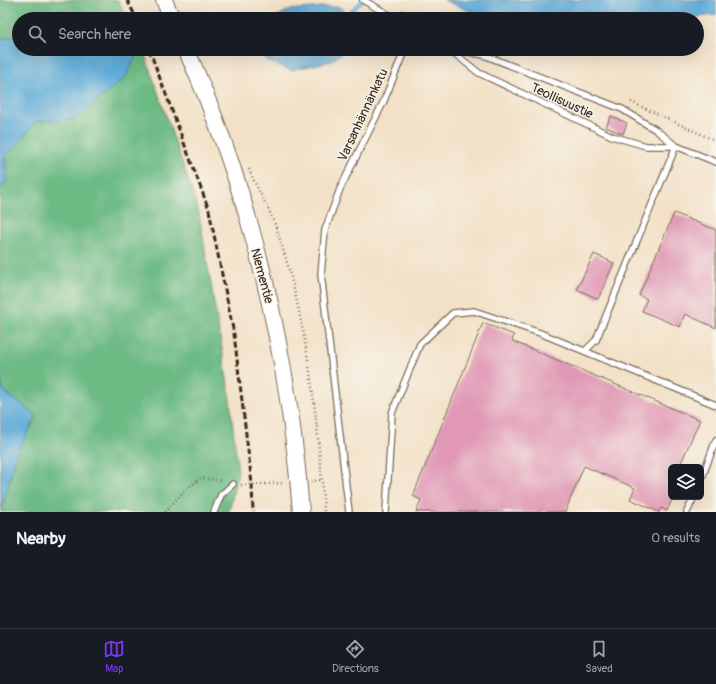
<!DOCTYPE html>
<html lang="en">
<head>
<meta charset="utf-8">
<style>
  :root { --surface:#171b24; --page:#20242c; --text:#f1f3f6; --muted:#9ea1a6; --line:#363941; --accent:#7c3aed }
  body { margin:0; font-family:Pangolin,sans-serif; background:var(--page); color:var(--text) }
  .controls { position:absolute; right:12px; bottom:12px; display:grid; overflow:hidden; border-radius:6px; box-shadow:0 4px 16px #0002 }
  .controls button { width:36px; height:36px; display:grid; place-items:center; padding:0; border:0; border-bottom:1px solid var(--line); background:var(--surface); color:var(--text); font:20px sans-serif }
  .list { margin:0; padding:0; list-style:none }
  h2 { display:flex; justify-content:space-between; align-items:center; height:52px; margin:0; padding:0 16px; font-size:17px }
  h2 small { font-size:13px; font-weight:400; color:var(--muted) }
  .icon { flex:none; width:22px; height:22px; fill:none; stroke:currentColor; stroke-width:2; stroke-linecap:round; stroke-linejoin:round }
  .map { position:relative; flex:none; width:716px; height:512px; overflow:hidden }
  .search { position:absolute; background:var(--surface); box-shadow:0 4px 16px #0002; left:12px; right:12px; top:12px; height:44px; display:flex; align-items:center; gap:10px; box-sizing:border-box; padding:0 14px; border-radius:22px; color:var(--muted); font-size:15px }
  .sheet { height:116px; background:var(--surface) }
  nav { display:flex; justify-content:space-around; align-items:center; box-sizing:border-box; height:56px; border-top:1px solid var(--line); background:var(--surface); font-size:11px; color:var(--muted) }
  nav a { display:grid; justify-items:center; gap:2px }
  nav .on { color:var(--accent) }
  .map>svg:first-child { display:block }
  .forest { fill:#6cba84; stroke:#547251 }
  .water { fill:#5eacd8; stroke:#4c6b7b }
  .lines { fill:none; stroke-linecap:round; stroke-linejoin:round }
  .stream { stroke:#5eacd8; stroke-width:4 }
  .building { fill:#e098b5 }
  .lane-casing { stroke:#7b6a59; stroke-width:8 }
  .secondary-casing { stroke:#7b6a59; stroke-width:18 }
  .path { stroke:#7b6a59; stroke-width:2.5; stroke-dasharray:1 3; stroke-linecap:butt }
  .lane { stroke:#fff; stroke-width:5.5 }
  .secondary { stroke:#fff; stroke-width:16 }
  .rail { stroke:#3b2a1e; stroke-width:3; stroke-dasharray:6 3; stroke-linecap:butt }
  .labels { text-anchor:middle; dominant-baseline:central; stroke-width:3; stroke-linejoin:round; paint-order:stroke }
  .street-label { font-size:13px; fill:#3b2a1e; stroke:#f7f3e8 }
</style>
</head>
<body>
<div class="map">
<svg width="716" height="512" viewBox="0 0 716 512">
  <rect width="100%" height="100%" fill="#f7f3e8"/>
  <filter id="ink" filterUnits="userSpaceOnUse"><feTurbulence type="fractalNoise" baseFrequency=".025" numOctaves="2"/><feDisplacementMap in="SourceGraphic" scale="8" xChannelSelector="R" yChannelSelector="G"/><feConvolveMatrix kernelMatrix="1 2 1 2 8 2 1 2 1" color-interpolation-filters="sRGB"/></filter>
  <filter id="wash" filterUnits="userSpaceOnUse"><feTurbulence type="fractalNoise" baseFrequency=".012" numOctaves="4" result="noise"/><feDisplacementMap in="SourceGraphic" scale="16" xChannelSelector="R" yChannelSelector="G"/><feGaussianBlur stdDeviation="0.9" result="paint"/><feColorMatrix in="noise" values="0 0 0 0 0 0 0 0 0 0 0 0 0 0 0 0 0 1.4 0 .05"/><feComposite in="paint" operator="in"/></filter>
  <g filter="url(#wash)">
    <rect width="100%" height="100%" fill="#f3e1c7"/>
    <g class="forest">
      <polygon points="0,0 118,0 127,19 19,19 19,35 0,39"/>
      <polygon points="132,49 143,49 198,208 229,390 238,472 229,512 1,512 17,452 37,416 4,391 0,378 0,189 7,181 5,158 37,121 73,120 135,57"/>
    </g>
    <g class="water">
      <polygon points="444,0 716,0 716,15 679,19 493,19 486,18"/>
      <polygon points="321,7 339,7 354,19 272,19 289,10"/>
      <polygon points="19,35 19,49 132,49 135,57 126,77 73,120 37,121 5,158 7,181 0,189 0,39"/>
      <polygon points="260,49 348,49 331,61 291,70 267,61"/>
      <polygon points="0,378 4,391 37,416 17,452 1,512"/>
    </g>
    <g class="lines">
      <g class="stream">
        <polyline points="349,14 363,0"/>
        <polyline points="241,49 246,49"/>
      </g>
    </g>
    <g id="blocks">
      <g class="building">
        <polygon points="611,116 627,123 623,134 606,127"/>
        <polygon points="674,213 716,230 716,328 685,314 680,327 642,311 647,299 639,295"/>
        <polygon points="594,254 614,263 598,299 577,289"/>
        <polygon points="483,323 514,335 512,341 700,420 679,467 671,467 670,487 671,497 673,497 667,511 661,508 659,512 630,499 635,488 584,466 565,512 416,512 421,500 413,496"/>
      </g>
    </g>
  </g>
  <g filter="url(#ink)">
    <use href="#blocks" fill-opacity="0" stroke="#7b6a59" stroke-width="1"/>
    <g class="lines">
      <defs>
        <g id="lane">
          <polyline points="363,0 396,19"/>
          <polyline points="449,49 479,73 612,136 646,146 676,146"/>
          <polyline points="455,49 484,55 622,109 656,130 676,146 716,162"/>
          <polyline points="585,351 596,340 676,146"/>
          <polyline points="701,480 716,440"/>
          <polyline points="214,512 221,495 233,484"/>
          <polyline points="349,512 321,274 325,230 340,189 383,103 405,49"/>
          <polyline points="386,512 392,413 420,344 453,313 474,311 540,333 716,405"/>
          <polyline points="687,512 694,497"/>
        </g>
        <g id="secondary">
          <polyline points="164,0 172,19"/>
          <path d="M186 49C251 193 289 355 301 512"/>
        </g>
      </defs>
      <use href="#lane" class="lane-casing"/>
      <use href="#secondary" class="secondary-casing"/>
      <g class="path">
        <polyline points="402,11 420,19"/>
        <polyline points="631,102 716,141"/>
        <path d="M249 169C257 190 270 209 277 230 307 320 318 418 324 512"/>
        <polyline points="311,481 322,480"/>
        <polyline points="241,485 284,483"/>
        <polyline points="165,512 187,488 201,478 223,481"/>
      </g>
      <use href="#lane" class="lane"/>
      <use href="#secondary" class="secondary"/>
      <g class="rail">
        <polyline points="127,0 137,19"/>
        <polyline points="149,49 209,210 234,334 252,484 253,512"/>
      </g>
    </g>
  </g>
  <g class="labels">
    <g class="street-label">
      <text transform="translate(562 101) rotate(25)">Teollisuustie</text>
      <text transform="translate(363 115) rotate(-65)">Varsanhännänkatu</text>
      <text transform="translate(262 276) rotate(75)">Niementie</text>
    </g>
  </g>
</svg>
<div class="controls">
<button><svg class="icon" aria-label="layers" viewBox="0 0 24 24"><path d="M12 4l9 5-9 5-9-5zM3 14l9 5 9-5"/></svg></button>
</div>
<div class="search"><svg class="icon" aria-label="search" viewBox="0 0 24 24"><circle cx="10" cy="10" r="6"/><path d="M15 15l6 6"/></svg>Search here</div>
</div>
<section class="sheet">
<h2>Nearby<small>0 results</small></h2>
<ul class="list">
</ul>
</section>
<nav>
<a class="on"><svg class="icon" aria-label="map" viewBox="0 0 24 24"><path d="M3 6l6-2 6 2 6-2v14l-6 2-6-2-6 2zM9 4v14M15 6v14"/></svg>Map</a>
<a><svg class="icon" aria-label="directions" viewBox="0 0 24 24"><path d="M12 3l9 9-9 9-9-9zM9 14v-3h6M13 9l2 2-2 2"/></svg>Directions</a>
<a><svg class="icon" aria-label="saved" viewBox="0 0 24 24"><path d="M7 4h10v16l-5-4-5 4z"/></svg>Saved</a>
</nav>
</body>
</html>
